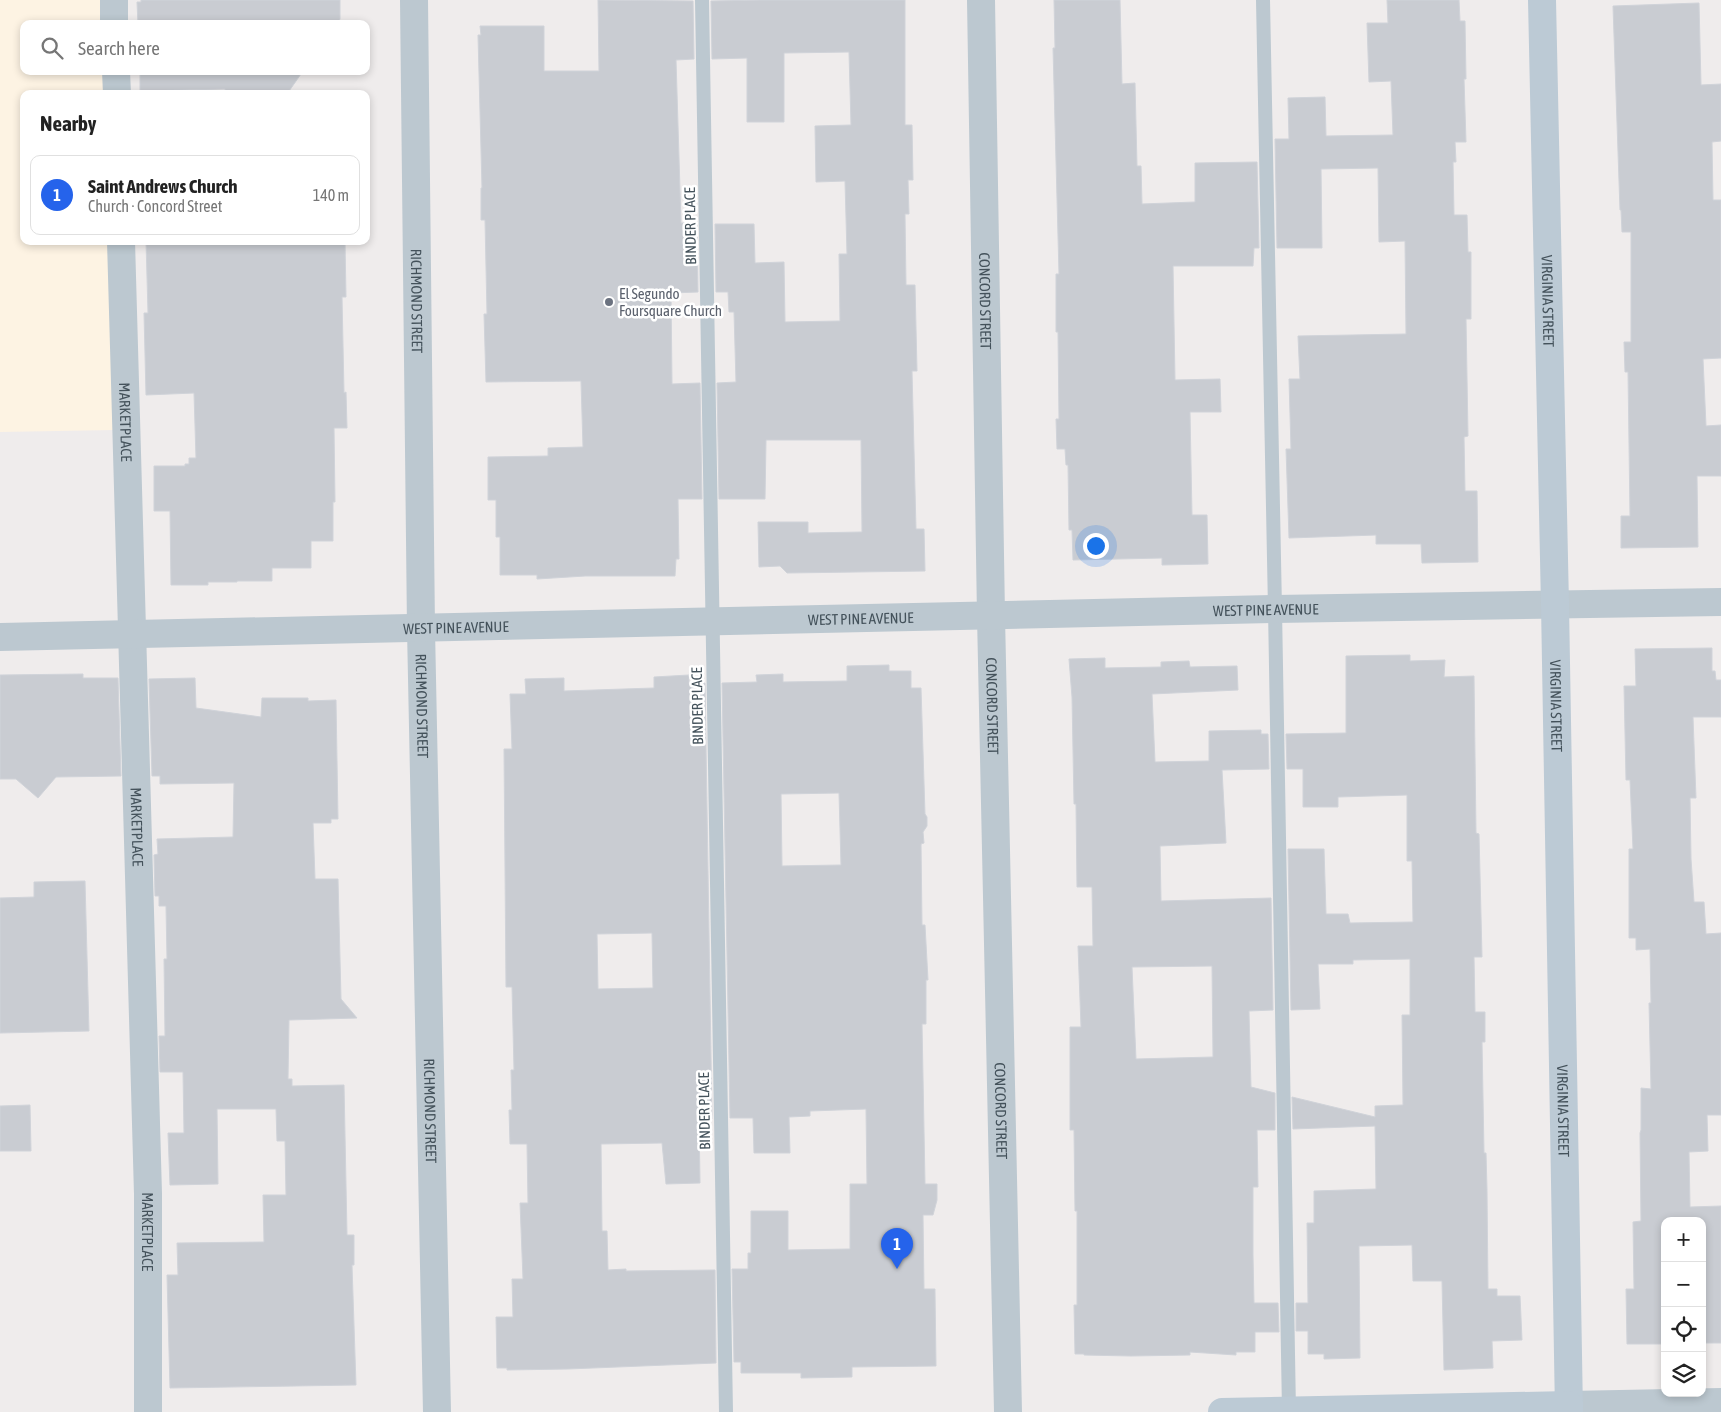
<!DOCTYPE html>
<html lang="en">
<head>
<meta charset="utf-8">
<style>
  :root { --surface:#fff; --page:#f2f2f2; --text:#222; --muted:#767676; --line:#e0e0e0; --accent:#2563eb }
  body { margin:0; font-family:"Asap Condensed",sans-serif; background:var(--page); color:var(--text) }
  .controls { position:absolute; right:15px; bottom:15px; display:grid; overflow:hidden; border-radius:10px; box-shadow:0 2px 8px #0003 }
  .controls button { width:45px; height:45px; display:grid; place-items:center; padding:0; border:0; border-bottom:1px solid var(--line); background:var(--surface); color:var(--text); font:25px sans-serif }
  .you { position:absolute; left:1095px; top:545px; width:18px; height:18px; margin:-12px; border:4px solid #fff; border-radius:50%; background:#1a73e8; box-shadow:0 0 0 8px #1a73e833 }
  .badge { display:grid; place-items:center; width:32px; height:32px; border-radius:50%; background:var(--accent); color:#fff; font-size:16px; font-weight:700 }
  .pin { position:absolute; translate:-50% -41px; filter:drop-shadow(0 1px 2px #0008) }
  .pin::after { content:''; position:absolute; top:26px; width:18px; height:15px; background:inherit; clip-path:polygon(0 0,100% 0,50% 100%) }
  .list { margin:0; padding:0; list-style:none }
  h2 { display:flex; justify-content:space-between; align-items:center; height:65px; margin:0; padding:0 20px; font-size:21px }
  h2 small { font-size:16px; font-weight:400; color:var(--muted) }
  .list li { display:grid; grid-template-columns:32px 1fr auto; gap:15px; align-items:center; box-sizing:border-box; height:80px; margin:0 10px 10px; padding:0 10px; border:1px solid var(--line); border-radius:10px }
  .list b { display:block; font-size:19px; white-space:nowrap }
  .list p { margin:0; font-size:16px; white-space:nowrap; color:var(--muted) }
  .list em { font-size:16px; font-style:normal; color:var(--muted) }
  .icon { flex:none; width:28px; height:28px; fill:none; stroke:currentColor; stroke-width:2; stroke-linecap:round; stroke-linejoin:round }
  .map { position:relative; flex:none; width:1721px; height:1412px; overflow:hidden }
  .search { position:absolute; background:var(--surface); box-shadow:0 2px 8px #0003; left:20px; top:20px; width:350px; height:55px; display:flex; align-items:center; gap:12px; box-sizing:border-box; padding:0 18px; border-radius:10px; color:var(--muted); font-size:19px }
  .panel { position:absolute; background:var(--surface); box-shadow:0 2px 8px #0003; left:20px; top:90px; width:350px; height:155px; border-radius:10px }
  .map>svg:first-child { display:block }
  .commercial { fill:#fdf3e3 }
  .building { fill:#c9ccd2; stroke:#d0d3d9; fill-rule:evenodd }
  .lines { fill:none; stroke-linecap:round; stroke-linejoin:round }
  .lane { stroke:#bcc8d0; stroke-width:14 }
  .street { stroke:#bcc8d0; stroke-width:28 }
  .secondary { stroke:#bccad5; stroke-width:28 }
  .worship-dot { fill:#6b7280; stroke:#fff; stroke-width:2 }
  .labels { text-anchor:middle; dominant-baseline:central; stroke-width:5; stroke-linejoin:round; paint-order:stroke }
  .street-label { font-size:15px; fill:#44525b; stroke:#fff }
  .worship-label { font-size:15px; fill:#5b616d; stroke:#fff; text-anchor:start }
</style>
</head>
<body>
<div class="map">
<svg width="1721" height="1412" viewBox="0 0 1721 1412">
  <rect width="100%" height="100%" fill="#efecec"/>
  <polygon class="commercial" points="0,0 105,0 105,24 24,24 24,71 106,71 107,94 24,94 24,241 110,241 115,430 0,432"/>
  <g class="building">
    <polygon points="141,0 340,0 340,19 337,24 138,24 137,2 141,2"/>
    <polygon points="598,0 693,1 694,59 676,60 681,223 697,223 698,292 671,293 672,384 700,383 702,499 678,499 679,559 676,559 675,576 585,576 537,579 537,575 500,575 500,537 496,537 496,500 488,500 488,457 548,456 548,448 583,447 581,381 486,382 484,314 487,314 485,220 481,220 481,188 482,188 478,35 481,35 480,26 544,26 544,71 599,71"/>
    <polygon points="760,0 905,0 905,125 912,125 913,180 908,180 909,214 905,214 906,285 915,285 917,371 912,371 916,529 924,529 925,571 787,573 780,566 759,567 758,522 808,522 808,533 862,532 861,440 766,440 765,499 719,499 717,383 736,382 734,312 729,312 728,292 716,292 715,224 754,224 755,263 784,262 785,322 840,321 839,254 847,254 845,181 816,182 815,126 851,125 849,52 784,53 784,122 747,122 747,58 712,59 711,1"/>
    <polygon points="1054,0 1120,0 1122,84 1135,83 1137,166 1141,166 1142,204 1195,202 1195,163 1257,162 1259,248 1254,248 1253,266 1173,266 1175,380 1220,379 1221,412 1190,412 1192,515 1207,515 1208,564 1162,565 1162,558 1073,560 1072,530 1069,530 1068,465 1066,465 1065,449 1057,449 1056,419 1059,419 1058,332 1056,332 1056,274 1059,274 1053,48 1055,48"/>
    <polygon points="1387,0 1459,0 1460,21 1465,21 1466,79 1464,79 1466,142 1455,142 1456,162 1453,162 1454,215 1467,215 1468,252 1471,252 1471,319 1466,319 1468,436 1464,437 1465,491 1477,491 1478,562 1422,563 1421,544 1376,544 1376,535 1289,538 1286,449 1291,449 1289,379 1300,379 1298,336 1406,334 1405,241 1379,242 1378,168 1321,169 1322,248 1277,248 1275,139 1289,139 1288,98 1325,97 1326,136 1393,135 1391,81 1369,82 1367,23 1388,23"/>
    <polygon points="1699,3 1701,85 1721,84 1721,141 1712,142 1713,200 1721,200 1721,358 1703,359 1706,426 1721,425 1721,476 1697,476 1698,547 1621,548 1621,516 1630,516 1628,372 1625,372 1624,342 1631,342 1631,232 1622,232 1621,210 1620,210 1613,6"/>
    <polygon points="140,71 303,71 287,94 225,94 225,89 140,91"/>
    <polygon points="146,241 345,241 346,297 342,297 344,393 346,392 347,428 334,428 335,502 333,502 333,541 311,541 311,568 272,568 272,581 237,581 237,582 208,582 208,585 171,585 170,511 154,511 154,466 185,466 185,464 189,464 189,458 196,458 194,393 146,395 144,313 148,313"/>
    <polygon points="1712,648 1712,671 1715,671 1716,680 1721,680 1721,717 1693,717 1696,798 1690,798 1691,859 1694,902 1704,902 1706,934 1721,933 1721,1115 1707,1115 1708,1151 1689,1152 1690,1207 1721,1206 1721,1343 1702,1343 1702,1221 1665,1221 1665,1344 1627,1344 1626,1289 1634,1289 1633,1222 1641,1221 1640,1133 1641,1130 1641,1088 1651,1089 1649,1003 1651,1003 1650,949 1636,950 1636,938 1629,938 1629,849 1633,849 1630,780 1626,780 1624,686 1636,686 1635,649"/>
    <polygon points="1410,655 1410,661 1445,660 1444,677 1474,676 1476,833 1479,834 1482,957 1474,957 1475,1012 1485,1012 1485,1042 1482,1042 1484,1153 1486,1153 1487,1190 1488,1289 1497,1289 1497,1296 1520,1296 1522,1340 1492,1341 1493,1368 1444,1370 1442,1281 1413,1281 1412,1245 1359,1246 1360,1358 1324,1359 1324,1354 1308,1354 1308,1331 1296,1331 1296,1303 1308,1303 1307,1223 1314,1223 1314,1191 1376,1189 1375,1126 1293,1129 1292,1097 1375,1117 1375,1106 1403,1105 1402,1015 1410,1015 1410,959 1353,960 1353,964 1318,964 1320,1009 1291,1010 1288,849 1324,849 1326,914 1348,914 1350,923 1413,922 1412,861 1407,861 1407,795 1338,797 1338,807 1303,807 1303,769 1287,769 1286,734 1346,733 1346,656"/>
    <path d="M1105 658V668L1161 667V662L1189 661 1190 667 1237 666 1238 690 1152 694 1155 762 1209 761V731L1261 730V734H1268L1269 769 1222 770 1226 843 1160 846 1161 901 1271 898 1273 1010 1249 1011 1251 1087 1275 1093V1130H1257L1258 1187H1253V1255L1254 1303H1278L1279 1332H1255V1352H1236V1355L1190 1352V1355L1131 1356 1084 1355V1354H1075L1074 1305H1077V1211H1075L1074 1130H1070V1027H1081L1078 946H1093L1092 887H1077L1076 804H1074L1072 697 1069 659ZM1212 966 1213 1057 1136 1059 1132 967Z"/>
    <path d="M889 665V671H911V688H921L925 814 927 817V826L923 832 924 843 921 844 922 925H925L928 980H926V1024H922L925 1184H937V1200L933 1215H923L924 1289H935V1292L936 1366 852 1367V1377L801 1378V1373H741V1362H734L732 1269H748V1253H751V1211H788V1250L850 1249V1184H867L866 1109 810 1111V1116L789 1117 790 1153H754L753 1118H730L722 683 757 682 756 675 783 674V682L847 681V666ZM839 793 841 865 782 866 781 794Z"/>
    <polygon points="83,674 83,678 118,678 121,776 56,777 38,798 16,779 0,779 0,675"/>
    <path d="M689 675V684L705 683 712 1119H699L700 1183 666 1184 662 1143 601 1144 602 1231H607L608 1270 626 1269V1271L715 1270 716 1363 568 1369 507 1370V1368H497L496 1317H513L512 1279H523L520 1203H528L527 1144H510L509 1110H512L511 1070H514L512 987H506L504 749H512L510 694H526L525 679 564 678V691L654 688V677ZM652 933 653 988 598 989 597 934Z"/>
    <polygon points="195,678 196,708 261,717 262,698 308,698 308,701 336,700 338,819 331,819 331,823 313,823 315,879 338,879 341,999 357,1018 289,1020 288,1079 292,1079 292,1086 344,1085 347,1235 354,1235 354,1265 352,1265 356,1385 170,1388 167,1275 178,1275 177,1243 264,1242 263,1195 286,1195 285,1141 277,1141 276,1109 217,1109 218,1184 170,1185 168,1133 184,1133 183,1072 160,1072 159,1036 165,1036 164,959 167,959 166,906 159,906 159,896 155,896 154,855 158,854 157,839 233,837 234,783 160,784 160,776 152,776 149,679"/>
    <polygon points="85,881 89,1031 0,1033 0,898 34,897 34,882"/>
    <polygon points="30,1105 31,1151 0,1151 0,1106"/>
  </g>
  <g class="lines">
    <g class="lane">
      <polyline points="702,0 726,1412"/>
      <polyline points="1263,0 1275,609 1289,1411"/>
    </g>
    <g class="street">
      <polyline points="114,0 114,24"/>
      <path id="s1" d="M414 0 421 629 437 1412"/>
      <path id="s2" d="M981 0 991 616 1008 1412"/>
      <polyline points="116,71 117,94"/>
      <path id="s3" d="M121 241 148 1194V1412"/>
      <path id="s4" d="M0 637 1275 609 1721 602"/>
      <polyline points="1569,1405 1721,1402"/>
    </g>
    <g class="secondary">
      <path id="s5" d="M1542 0 1555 605 1569 1412"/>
      <polyline points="1222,1412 1569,1405"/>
    </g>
  </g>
  <circle class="worship-dot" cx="609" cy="302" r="5"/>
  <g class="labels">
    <g class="street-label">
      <text transform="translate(690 226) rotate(-91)">BINDER PLACE</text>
      <text stroke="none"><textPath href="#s1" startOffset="301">RICHMOND STREET</textPath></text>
      <text stroke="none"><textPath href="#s2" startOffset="301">CONCORD STREET</textPath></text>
      <text stroke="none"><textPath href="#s5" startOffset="301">VIRGINIA STREET</textPath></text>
      <text stroke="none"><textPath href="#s3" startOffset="181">MARKETPLACE</textPath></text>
      <text stroke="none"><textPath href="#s4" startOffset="1266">WEST PINE AVENUE</textPath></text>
      <text stroke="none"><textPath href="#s4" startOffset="861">WEST PINE AVENUE</textPath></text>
      <text stroke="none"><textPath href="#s4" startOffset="456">WEST PINE AVENUE</textPath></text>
      <text stroke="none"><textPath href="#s1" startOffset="706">RICHMOND STREET</textPath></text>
      <text transform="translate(697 706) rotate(-91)">BINDER PLACE</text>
      <text stroke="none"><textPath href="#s2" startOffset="706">CONCORD STREET</textPath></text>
      <text stroke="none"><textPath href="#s5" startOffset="706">VIRGINIA STREET</textPath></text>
      <text stroke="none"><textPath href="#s3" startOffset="586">MARKETPLACE</textPath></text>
      <text stroke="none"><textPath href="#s1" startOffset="1111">RICHMOND STREET</textPath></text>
      <text transform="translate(704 1111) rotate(-91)">BINDER PLACE</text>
      <text stroke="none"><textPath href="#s2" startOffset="1111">CONCORD STREET</textPath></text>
      <text stroke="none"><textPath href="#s5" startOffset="1111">VIRGINIA STREET</textPath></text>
      <text stroke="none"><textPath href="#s3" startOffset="991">MARKETPLACE</textPath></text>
    </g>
    <g class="worship-label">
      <text x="619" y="293">El Segundo<tspan x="619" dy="17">Foursquare Church</tspan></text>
    </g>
  </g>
</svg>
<div class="controls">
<button>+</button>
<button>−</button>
<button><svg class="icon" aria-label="locate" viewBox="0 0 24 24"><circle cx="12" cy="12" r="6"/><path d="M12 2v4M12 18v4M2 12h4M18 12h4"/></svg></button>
<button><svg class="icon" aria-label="layers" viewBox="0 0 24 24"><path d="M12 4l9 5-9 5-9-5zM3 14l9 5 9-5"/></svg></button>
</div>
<div class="you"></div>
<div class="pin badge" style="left:897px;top:1269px">1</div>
<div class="search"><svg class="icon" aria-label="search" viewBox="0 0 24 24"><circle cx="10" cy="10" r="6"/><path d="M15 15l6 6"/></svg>Search here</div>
<section class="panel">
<h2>Nearby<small></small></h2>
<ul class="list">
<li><span class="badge">1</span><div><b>Saint Andrews Church</b><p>Church · Concord Street</p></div><em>140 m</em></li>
</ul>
</section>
</div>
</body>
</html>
